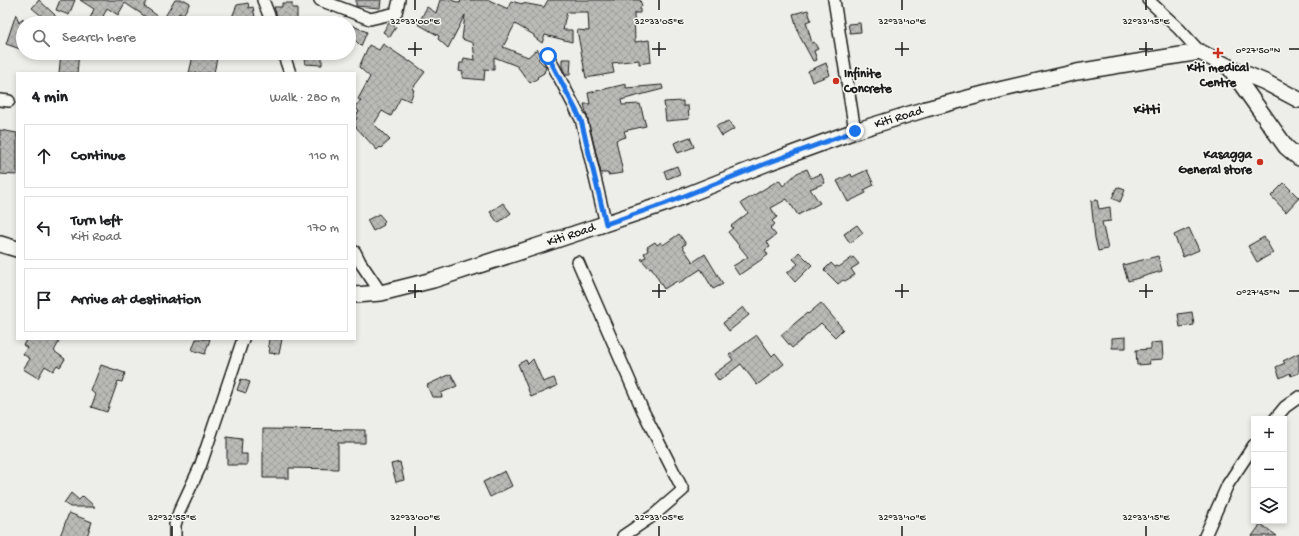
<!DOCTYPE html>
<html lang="en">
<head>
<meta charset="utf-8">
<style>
  :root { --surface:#fff; --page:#f2f2f2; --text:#202124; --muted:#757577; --line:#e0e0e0 }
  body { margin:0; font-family:"Gochi Hand",sans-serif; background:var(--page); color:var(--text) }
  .controls { position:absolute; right:12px; bottom:12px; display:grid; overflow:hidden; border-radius:0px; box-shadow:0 2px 6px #0003 }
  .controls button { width:36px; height:36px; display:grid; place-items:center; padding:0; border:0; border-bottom:1px solid var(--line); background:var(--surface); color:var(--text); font:20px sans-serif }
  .stop { position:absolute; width:12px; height:12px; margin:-9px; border:3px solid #1a73e8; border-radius:50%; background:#fff }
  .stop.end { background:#1a73e8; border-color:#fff; box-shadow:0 1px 4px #0008 }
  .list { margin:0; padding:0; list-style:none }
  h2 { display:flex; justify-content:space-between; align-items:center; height:52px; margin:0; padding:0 16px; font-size:17px }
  h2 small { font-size:13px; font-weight:400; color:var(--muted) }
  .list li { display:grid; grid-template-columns:26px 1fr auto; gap:12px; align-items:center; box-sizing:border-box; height:64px; margin:0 8px 8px; padding:0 8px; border:1px solid var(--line); border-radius:0px }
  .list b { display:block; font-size:15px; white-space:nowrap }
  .list p { margin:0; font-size:13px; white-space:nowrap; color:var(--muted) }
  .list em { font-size:13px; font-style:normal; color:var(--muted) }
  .icon { flex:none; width:22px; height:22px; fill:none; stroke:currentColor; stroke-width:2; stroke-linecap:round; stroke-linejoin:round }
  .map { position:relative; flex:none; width:1299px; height:536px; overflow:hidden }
  .search { position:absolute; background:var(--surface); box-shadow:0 2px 6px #0003; left:16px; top:16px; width:340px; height:44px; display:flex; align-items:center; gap:10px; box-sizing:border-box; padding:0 14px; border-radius:22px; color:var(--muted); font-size:15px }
  .panel { position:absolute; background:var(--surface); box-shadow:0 2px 6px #0003; left:16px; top:72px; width:340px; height:268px; border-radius:0px }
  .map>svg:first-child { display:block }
  .building { fill:url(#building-cross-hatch); stroke:#1c1c1c }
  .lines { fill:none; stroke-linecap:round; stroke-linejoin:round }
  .street-casing { stroke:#1c1c1c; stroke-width:14 }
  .secondary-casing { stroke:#1c1c1c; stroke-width:18 }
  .street { stroke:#f6f6f2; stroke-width:11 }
  .secondary { stroke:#f6f6f2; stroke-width:15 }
  .route { stroke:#1a73e8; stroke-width:5 }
  .ticks { fill:none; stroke:#1c1c1c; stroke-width:1.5 }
  .poi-dot { fill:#c8321e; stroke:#f6f6f2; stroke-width:1.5 }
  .labels { text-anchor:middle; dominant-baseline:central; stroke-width:3; stroke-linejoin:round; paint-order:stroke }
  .poi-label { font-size:13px; font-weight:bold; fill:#1c1c1c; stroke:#f6f6f2 }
  .street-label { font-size:13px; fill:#1c1c1c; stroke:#f6f6f2 }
  .quarter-label { font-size:15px; font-weight:bold; fill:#1c1c1c; stroke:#f6f6f2 }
  .ticks-label { font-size:10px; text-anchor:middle; fill:#1c1c1c; stroke:#f6f6f2; stroke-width:3; stroke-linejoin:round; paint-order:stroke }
</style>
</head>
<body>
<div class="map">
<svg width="1299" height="536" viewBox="0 0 1299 536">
  <defs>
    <pattern id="building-cross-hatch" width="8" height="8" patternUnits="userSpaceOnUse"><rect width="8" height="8" fill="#b9b9b6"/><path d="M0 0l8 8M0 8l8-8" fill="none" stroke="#9e9e9c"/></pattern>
  </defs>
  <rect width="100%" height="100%" fill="#edede9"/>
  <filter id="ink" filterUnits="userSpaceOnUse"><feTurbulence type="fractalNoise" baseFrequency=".025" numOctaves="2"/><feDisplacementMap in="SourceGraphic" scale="8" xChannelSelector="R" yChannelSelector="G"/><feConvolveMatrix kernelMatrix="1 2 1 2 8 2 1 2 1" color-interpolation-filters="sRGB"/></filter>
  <g filter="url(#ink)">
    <g class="building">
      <polygon points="39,0 55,15 54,23 50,23 32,8"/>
      <polygon points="60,0 75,0 69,15 56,10"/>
      <polygon points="80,0 148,0 144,6 159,17 155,23 125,3 118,15 107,8 100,23 88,23 94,9"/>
      <polygon points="175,0 185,0 190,3 183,15 179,13 173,23 161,23"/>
      <polygon points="356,0 381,0 380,8 356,6"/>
      <polygon points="440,0 451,0 460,3 461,0 489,0 508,9 511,1 522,4 522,3 544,7 548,0 640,0 642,6 640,7 640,13 634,13 635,42 649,40 651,62 639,64 639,60 612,63 614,73 586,78 577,30 589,31 588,12 567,12 563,27 564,27 563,30 572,30 572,42 545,35 542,43 534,37 534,35 515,24 503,47 528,57 537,49 541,55 541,57 538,59 546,67 544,73 537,77 538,78 530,83 517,66 494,57 494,70 485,69 484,80 462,78 463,72 459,71 460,63 463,63 464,58 475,60 473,43 462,39 465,15 448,48 438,39 439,36 418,24 427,7 436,13"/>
      <polygon points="248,3 249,8 253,7 255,17 237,20 232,17 237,5"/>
      <polygon points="282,3 292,3 292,8 297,8 297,23 279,23 274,7 282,7"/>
      <polygon points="808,10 811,20 806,22 812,43 814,42 818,49 814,51 817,60 813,61 799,35 793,14"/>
      <polygon points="16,14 19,23 23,18 23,50 6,44"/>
      <polygon points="389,23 396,27 390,37 383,32"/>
      <polygon points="860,23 861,32 850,33 848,24"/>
      <polygon points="349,24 367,32 361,46 349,34"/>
      <polygon points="383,44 410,62 410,61 425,72 412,89 414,90 410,101 401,97 391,116 382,111 374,124 390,140 381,148 380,147 377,150 355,126 355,120 357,119 356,115 359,112 355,106 361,101 358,99 370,77 359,67 369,45 379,50"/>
      <polygon points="61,53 79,53 77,73 59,73"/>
      <polygon points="198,53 218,53 214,73 189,73 193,56 197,57"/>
      <polygon points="306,53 322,53 322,65 305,64"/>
      <polygon points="562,59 571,59 570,75 566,75 562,67"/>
      <polygon points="826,63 830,75 812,82 808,71"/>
      <polygon points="626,84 626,88 662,85 663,89 621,100 622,105 640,104 646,126 624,131 626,137 616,140 623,173 608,175 608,173 601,173 584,104 590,104 588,93"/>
      <polygon points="683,101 683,106 688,106 689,119 666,121 664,102"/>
      <polygon points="729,121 734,129 722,136 716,126"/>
      <polygon points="0,130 17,133 17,175 0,174"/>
      <polygon points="690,137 694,147 678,153 674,143"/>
      <polygon points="677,166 680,174 667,179 664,171"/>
      <polygon points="807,169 811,178 821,174 825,183 810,189 820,203 798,215 787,199 771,208 777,217 772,221 775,224 770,228 776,235 767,242 770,247 765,250 768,255 739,275 733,266 748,257 728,232 733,228 731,226 748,213 741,203 779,180 783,186 797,173"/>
      <polygon points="867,170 874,185 864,190 866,193 848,202 837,181 851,174 852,177"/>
      <polygon points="1284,183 1299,198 1286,212 1271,196"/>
      <polygon points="1117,187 1125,190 1120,202 1112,198"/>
      <polygon points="1097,200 1099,209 1110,207 1111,221 1102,222 1108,249 1098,251 1095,238 1091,201"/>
      <polygon points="503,203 511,213 498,223 490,212"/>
      <polygon points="379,214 385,221 383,223 384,225 373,231 367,220"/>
      <polygon points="857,225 863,233 850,243 844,234"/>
      <polygon points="1189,228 1199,250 1183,257 1174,235"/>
      <polygon points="679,234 686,244 682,246 693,262 705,254 723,284 713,289 701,269 679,283 677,281 664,289 651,267 649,268 641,259 646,257 644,253 648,251 647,247 655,242 657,245 661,242 663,245"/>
      <polygon points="1264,237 1273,253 1257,262 1248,246"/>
      <polygon points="799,252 812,265 795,282 787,273 798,264 793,259"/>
      <polygon points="1158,256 1162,271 1128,281 1123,265"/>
      <polygon points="853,257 859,264 851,269 855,275 845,281 843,280 838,284 824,270 831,263 835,267 837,266 839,267"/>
      <polygon points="821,303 843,329 835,337 821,323 792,348 781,335 807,313 808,314"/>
      <polygon points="743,307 749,315 729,331 723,323"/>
      <polygon points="1192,312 1194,325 1180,327 1178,314"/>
      <polygon points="757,335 772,356 775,353 784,364 757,385 741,364 719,381 714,374 733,360 729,355"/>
      <polygon points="1126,337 1126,348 1112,348 1112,338"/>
      <polygon points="27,339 45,339 49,341 51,339 54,339 59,342 54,351 65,359 60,367 57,365 53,371 45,366 38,378 23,369 30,359 23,354 27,348 23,345"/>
      <polygon points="196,339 210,339 205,354 192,350"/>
      <polygon points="269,339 282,339 279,354 269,353 270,348 268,346"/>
      <polygon points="1162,342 1163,359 1149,360 1150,364 1137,365 1136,350 1151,349 1151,343"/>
      <polygon points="1299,353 1299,373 1291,376 1290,373 1280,378 1276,367 1285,363 1283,361"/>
      <polygon points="533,359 543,382 554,378 557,386 531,397 518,364 526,360 528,364"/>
      <polygon points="101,365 125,373 122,382 118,381 107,412 91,407 96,395 91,391"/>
      <polygon points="451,374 457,386 441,393 442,397 432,397 427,385"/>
      <polygon points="241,379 250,382 246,393 237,390"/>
      <polygon points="263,429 365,430 365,443 338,443 338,469 289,468 289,478 263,478"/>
      <polygon points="227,437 242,439 241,454 247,454 247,465 227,465"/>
      <polygon points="400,462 404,480 396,482 391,464"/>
      <polygon points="505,471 512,486 490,497 483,482"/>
      <polygon points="71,493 79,500 83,496 95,507 70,507 64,503"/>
      <polygon points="69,513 92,522 87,536 60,536"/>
      <polygon points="1261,524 1277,536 1252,536"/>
    </g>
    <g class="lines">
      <defs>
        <g id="street">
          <polyline points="263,0 272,23"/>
          <polyline points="320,0 370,19 396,13 399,0"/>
          <polyline points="834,0 855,131"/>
          <polyline points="1148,0 1179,29 1200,52"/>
          <polyline points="283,53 290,73"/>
          <polyline points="548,56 581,119 606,224"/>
          <polyline points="0,100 9,101"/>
          <polyline points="355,252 360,262 381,293"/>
          <polyline points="578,262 643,411 683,490 654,515 623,536"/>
          <polyline points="1275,419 1285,407 1299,397"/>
          <polyline points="175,536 175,525 179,512 200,467 243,339"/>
          <polyline points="1205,536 1228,484 1254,445"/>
        </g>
        <g id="secondary">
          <polyline points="1229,67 1265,82 1299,100"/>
          <polyline points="0,244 17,249"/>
          <path id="s1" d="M355 295 381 293 433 280 538 246 664 204 770 162 855 131 926 109 1003 89 1077 72 1162 58 1200 52 1229 67 1286 147 1299 158"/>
        </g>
      </defs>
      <use href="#street" class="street-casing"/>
      <use href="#secondary" class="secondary-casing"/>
      <use href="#street" class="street"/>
      <use href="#secondary" class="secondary"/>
    </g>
  </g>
  <g class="lines" filter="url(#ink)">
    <polyline class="route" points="548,56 581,120 606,224 664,204 770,162 855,131"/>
  </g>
  <path class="ticks" d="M415 0V10M659 0V10M902 0V10M1146 0V10M415 42V56M659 42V56M902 42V56M1146 42V56M408 49H422M652 49H666M895 49H909M1139 49H1153M1289 49H1299M415 284V298M659 284V298M902 284V298M1146 284V298M408 291H422M652 291H666M895 291H909M1139 291H1153M1289 291H1299M172 526V536M415 526V536M659 526V536M902 526V536M1146 526V536"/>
  <g class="poi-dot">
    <path d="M1216 47h4v4h4v4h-4v4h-4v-4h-4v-4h4z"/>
    <circle cx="836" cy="81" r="4"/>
    <circle cx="1260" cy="162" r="4"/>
  </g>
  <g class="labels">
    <g class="poi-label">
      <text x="1218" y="68">Kiti medical<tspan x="1218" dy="15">Centre</tspan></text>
      <text x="844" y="74" text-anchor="start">Infinite<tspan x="844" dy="15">Concrete</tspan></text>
      <text x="1252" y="155" text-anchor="end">Kasagga<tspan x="1252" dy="15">General store</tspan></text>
    </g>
    <g class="street-label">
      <text stroke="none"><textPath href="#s1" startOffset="573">Kiti Road</textPath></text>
      <text stroke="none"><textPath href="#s1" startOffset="225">Kiti Road</textPath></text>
    </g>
    <g class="quarter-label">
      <text x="1147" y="110">Kitti</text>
    </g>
  </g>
  <g class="ticks-label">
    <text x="415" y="24">32°33'00"E</text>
    <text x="659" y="24">32°33'05"E</text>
    <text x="902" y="24">32°33'10"E</text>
    <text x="1146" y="24">32°33'15"E</text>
    <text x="1258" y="53">0°27'50"N</text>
    <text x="1258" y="295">0°27'45"N</text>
    <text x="172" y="520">32°32'55"E</text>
    <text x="415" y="520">32°33'00"E</text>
    <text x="659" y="520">32°33'05"E</text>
    <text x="902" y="520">32°33'10"E</text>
    <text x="1146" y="520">32°33'15"E</text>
  </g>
</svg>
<div class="controls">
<button>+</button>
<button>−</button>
<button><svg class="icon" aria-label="layers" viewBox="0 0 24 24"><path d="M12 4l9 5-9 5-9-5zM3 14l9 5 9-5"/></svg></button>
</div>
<div class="stop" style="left:548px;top:56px"></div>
<div class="stop end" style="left:855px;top:131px"></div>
<div class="search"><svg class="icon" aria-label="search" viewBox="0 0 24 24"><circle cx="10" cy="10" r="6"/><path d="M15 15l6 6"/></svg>Search here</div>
<section class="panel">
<h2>4 min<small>Walk · 280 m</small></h2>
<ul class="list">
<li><svg class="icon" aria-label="ahead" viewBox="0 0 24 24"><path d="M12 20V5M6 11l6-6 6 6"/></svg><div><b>Continue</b></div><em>110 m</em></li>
<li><svg class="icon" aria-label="left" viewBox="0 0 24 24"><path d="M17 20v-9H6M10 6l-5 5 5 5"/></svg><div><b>Turn left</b><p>Kiti Road</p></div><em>170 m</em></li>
<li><svg class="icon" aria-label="arrive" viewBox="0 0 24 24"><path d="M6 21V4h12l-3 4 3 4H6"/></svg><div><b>Arrive at destination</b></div></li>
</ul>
</section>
</div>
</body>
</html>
